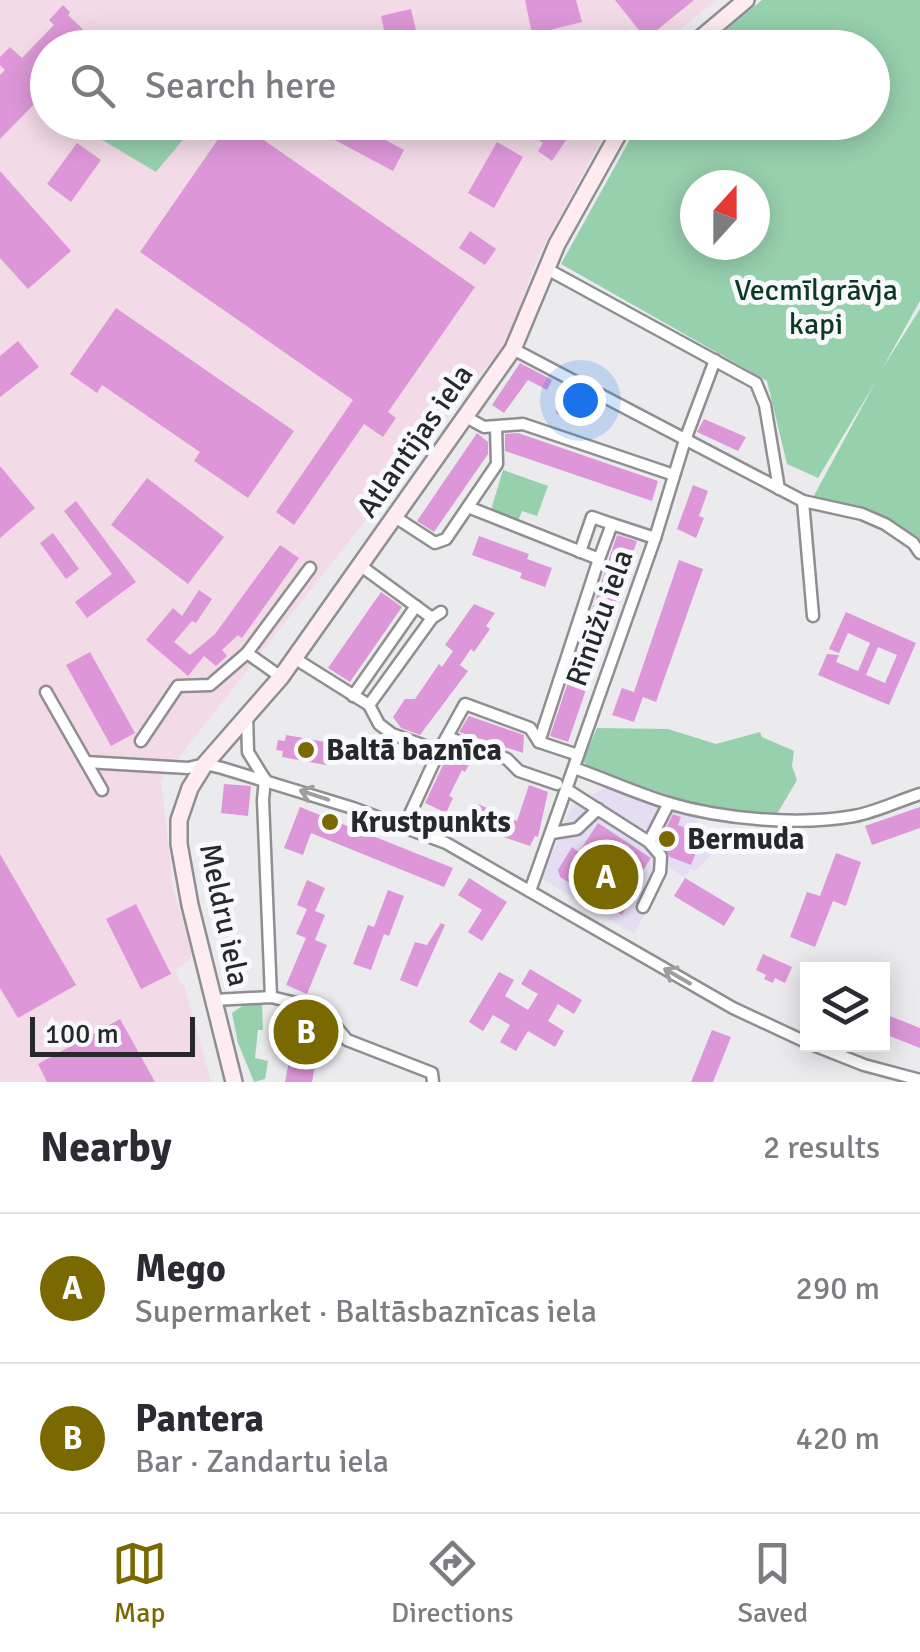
<!DOCTYPE html>
<html lang="en">
<head>
<meta charset="utf-8">
<style>
  :root { --surface:#fff; --page:#f2f2f3; --text:#2b2b33; --muted:#7c7c81; --line:#e1e1e2; --accent:#796900 }
  body { margin:0; font-family:Signika,sans-serif; background:var(--page); color:var(--text) }
  .controls { position:absolute; right:30px; bottom:30px; display:grid; overflow:hidden; border-radius:0px; box-shadow:0 5px 25px #0003 }
  .controls button { width:90px; height:90px; display:grid; place-items:center; padding:0; border:0; border-bottom:2px solid var(--line); background:var(--surface); color:var(--text); font:50px sans-serif }
  .compass { position:absolute; left:680px; top:170px; width:90px; height:90px; border-radius:50%; background:var(--surface); box-shadow:0 5px 25px #0003; rotate:21deg }
  .scale { position:absolute; left:30px; bottom:25px; width:165px; box-sizing:border-box; padding-left:10px; border:5px solid #272829; border-top:0; font-size:28px; line-height:35px; white-space:nowrap; color:#272829; -webkit-text-stroke:8px #f8f9fc; paint-order:stroke }
  .you { position:absolute; left:580px; top:400px; width:35px; height:35px; margin:-25px; border:8px solid #fff; border-radius:50%; background:#1a73e8; box-shadow:0 0 0 15px #1a73e833 }
  .badge { display:grid; place-items:center; width:65px; height:65px; border-radius:50%; background:var(--accent); color:#fff; font-size:32px; font-weight:700 }
  .pin { position:absolute; translate:-50% -50%; border:5px solid #fff; box-shadow:0 2px 10px #0006 }
  .list { margin:0; padding:0; list-style:none }
  h2 { display:flex; justify-content:space-between; align-items:center; height:130px; margin:0; padding:0 40px; font-size:42px }
  h2 small { font-size:32px; font-weight:400; color:var(--muted) }
  .list li { display:grid; grid-template-columns:65px 1fr auto; gap:30px; align-items:center; box-sizing:border-box; height:150px; padding:0 40px; border-top:2px solid var(--line) }
  .list b { display:block; font-size:38px; white-space:nowrap }
  .list p { margin:0; font-size:32px; white-space:nowrap; color:var(--muted) }
  .list em { font-size:32px; font-style:normal; color:var(--muted) }
  .icon { flex:none; width:55px; height:55px; fill:none; stroke:currentColor; stroke-width:2; stroke-linecap:round; stroke-linejoin:round }
  .map { position:relative; flex:none; width:920px; height:1082px; overflow:hidden }
  .search { position:absolute; background:var(--surface); box-shadow:0 5px 25px #0003; left:30px; right:30px; top:30px; height:110px; display:flex; align-items:center; gap:25px; box-sizing:border-box; padding:0 35px; border-radius:55px; color:var(--muted); font-size:38px }
  .sheet { height:430px; background:var(--surface) }
  nav { display:flex; justify-content:space-around; align-items:center; box-sizing:border-box; height:140px; border-top:2px solid var(--line); background:var(--surface); font-size:28px; color:var(--muted) }
  nav a { display:grid; justify-items:center; gap:5px }
  nav .on { color:var(--accent) }
  .map>svg:first-child { display:block }
  .commercial { fill:#e5def3 }
  .industrial { fill:#f2dae6 }
  .green { fill:#97d0ad; fill-rule:evenodd }
  .building { fill:#dd97d8; fill-rule:evenodd }
  .lines { fill:none; stroke-linecap:round; stroke-linejoin:round }
  .street-casing { stroke:#8f8f92; stroke-width:15 }
  .secondary-casing { stroke:#8f8f92; stroke-width:20 }
  .street { stroke:#fff; stroke-width:10 }
  .secondary { stroke:#ffecf1; stroke-width:15 }
  .oneway { stroke:#9e9e9f }
  .poi-dot { fill:#796900; stroke:#f8f9fc; stroke-width:4 }
  .labels { text-anchor:middle; dominant-baseline:central; stroke-width:10; stroke-linejoin:round; paint-order:stroke }
  .park-label { font-size:30px; fill:#0f3822; stroke:#f8f9fc }
  .street-label { font-size:30px; fill:#272829; stroke:#f8f9fc }
  .poi-label { font-size:30px; font-weight:bold; fill:#272829; stroke:#f8f9fc; text-anchor:start }
</style>
</head>
<body>
<div class="map">
<svg width="920" height="1082" viewBox="0 0 920 1082">
  <rect width="100%" height="100%" fill="#ebebee"/>
  <polygon class="commercial" points="608,786 662,806 699,815 697,831 715,851 695,871 690,869 685,878 670,868 634,934 542,879 572,805"/>
  <polygon class="industrial" points="0,0 716,0 658,47 48,48 48,122 610,123 538,257 506,342 161,780 173,888 192,953 189,961 175,970 181,985 184,984 211,1082 0,1082"/>
  <g class="green">
    <path d="M762 0H920V301L882 369 920 309V553L885 524 810 503 876 381 818 478 787 464 767 381 561 264 639 123 872 122V48L706 47ZM695 185H755V245H695Z"/>
    <polygon points="88,122 197,122 197,123 156,172 84,129"/>
    <polygon points="503,470 548,486 537,516 522,511 518,521 491,510"/>
    <polygon points="597,728 668,729 716,744 760,732 762,737 794,751 792,766 797,780 777,814 684,803 593,772 583,761"/>
    <polygon points="262,1003 263,1030 258,1030 255,1058 268,1061 265,1079 254,1082 238,1043 232,1013 245,1004"/>
  </g>
  <g class="building">
    <polygon points="525,0 576,0 582,22 550,30 554,48 535,48"/>
    <polygon points="615,0 694,0 646,39"/>
    <polygon points="63,5 70,12 68,15 95,41 89,48 48,48 48,90 0,139 0,75 5,70 0,65 0,57 10,47 22,58 54,25 49,20"/>
    <polygon points="411,9 420,48 388,48 381,16"/>
    <polygon points="230,122 238,122 475,287 388,412 396,418 383,437 364,424 294,525 276,512 353,400 140,252"/>
    <polygon points="344,122 352,122 404,150 393,171 335,140"/>
    <polygon points="542,122 578,122 552,161 538,151 543,143 533,136"/>
    <polygon points="497,142 523,157 494,208 468,193"/>
    <polygon points="77,143 101,160 71,202 47,184"/>
    <polygon points="0,171 71,251 28,289 0,258"/>
    <polygon points="470,231 496,249 485,265 459,248"/>
    <polygon points="116,308 294,431 248,498 194,461 200,452 102,385 97,393 70,374"/>
    <polygon points="18,341 39,367 0,397 0,356"/>
    <polygon points="520,363 552,380 547,390 528,380 504,413 492,405"/>
    <polygon points="568,391 575,395 570,404 578,401 594,409 586,423 571,415 563,417 556,413 560,399 563,401"/>
    <polygon points="704,419 746,437 738,451 697,432"/>
    <polygon points="477,433 488,442 488,454 434,532 417,521"/>
    <polygon points="518,433 658,481 652,501 505,451 505,434"/>
    <polygon points="0,466 35,508 0,538"/>
    <polygon points="147,478 224,537 188,584 111,525"/>
    <polygon points="693,485 708,491 699,516 704,518 696,538 677,529"/>
    <polygon points="76,501 136,582 87,618 75,602 112,574 64,511"/>
    <polygon points="53,533 79,569 66,579 40,543"/>
    <polygon points="617,535 637,541 568,742 550,736"/>
    <polygon points="479,536 529,554 527,559 552,568 545,587 520,578 522,573 472,555"/>
    <polygon points="280,545 299,558 242,638 238,635 222,650 227,656 216,666 204,656 188,676 146,640 173,608 182,616 199,590 212,599 196,623 192,621 174,642 190,655 215,634"/>
    <polygon points="679,560 703,569 656,702 643,697 634,722 612,715 622,688 634,692"/>
    <polygon points="381,592 402,607 350,682 328,668"/>
    <polygon points="474,604 495,613 486,626 490,629 474,652 471,649 460,665 468,671 420,735 401,728 393,717 405,699 415,699 439,664 442,667 453,651 445,645"/>
    <path d="M846 612 916 643 889 705 818 675 827 654 839 655 836 662 858 671 870 643 848 633 839 653 829 649ZM878 647 897 655 885 683 866 675Z"/>
    <polygon points="90,652 135,733 111,746 66,665"/>
    <polygon points="469,716 524,735 523,753 459,732"/>
    <polygon points="286,735 354,747 334,753 333,761 326,765 282,757 283,751 276,750 278,740 285,741"/>
    <polygon points="451,748 473,757 465,772 462,770 449,796 453,798 446,813 425,803"/>
    <polygon points="224,784 251,786 248,816 221,813"/>
    <polygon points="529,785 548,792 538,837 535,836 530,846 471,826 478,804 517,821"/>
    <polygon points="300,807 453,868 444,887 311,833 303,855 284,848"/>
    <polygon points="920,807 920,828 872,845 865,826"/>
    <polygon points="673,814 681,817 678,825 698,833 696,840 700,842 691,865 670,857 660,841"/>
    <polygon points="598,823 651,858 631,889 636,893 622,915 560,877 558,870 572,847 579,852"/>
    <polygon points="836,853 861,862 846,906 833,901 815,947 790,937 807,892 820,896"/>
    <polygon points="0,854 76,985 18,1018 0,988"/>
    <polygon points="469,878 507,902 482,941 468,932 482,910 458,895"/>
    <polygon points="685,878 735,908 724,926 674,896"/>
    <polygon points="307,880 325,888 315,911 325,915 315,940 327,945 307,994 286,985 306,938 296,934 307,909 297,905"/>
    <polygon points="388,890 404,896 389,936 384,934 371,970 353,964 368,925 374,927"/>
    <polygon points="136,904 171,974 141,989 106,919"/>
    <polygon points="441,923 445,925 417,987 400,980 415,942 427,945"/>
    <polygon points="763,954 792,967 785,983 775,978 773,983 764,979 766,975 756,970"/>
    <polygon points="530,969 582,1000 574,1014 558,1004 548,1021 564,1031 555,1047 528,1031 516,1051 500,1042 510,1025 493,1015 483,1031 469,1022 499,972 514,980 505,996 528,1010 538,994 521,984"/>
    <polygon points="882,1013 920,1028 920,1048 882,1033"/>
    <polygon points="120,1019 155,1082 47,1082 38,1064"/>
    <polygon points="297,1019 323,1024 312,1082 285,1082"/>
    <polygon points="712,1030 731,1037 713,1082 691,1082"/>
  </g>
  <g class="lines">
    <defs>
      <g id="street">
        <polyline points="547,269 756,383 765,405 779,489"/>
        <polyline points="513,349 803,501 862,514 885,524 913,543 920,553"/>
        <polyline points="466,417 484,427 523,424 674,475"/>
        <polyline points="803,501 813,616"/>
        <polyline points="468,507 599,559 612,524 655,538"/>
        <polyline points="395,517 435,543 446,539 497,464 496,427"/>
        <polyline points="580,552 592,517 612,524"/>
        <polyline points="361,566 432,618"/>
        <polyline points="247,653 310,568"/>
        <polyline points="294,658 369,705 379,724 392,734 439,751"/>
        <polyline points="46,692 102,790"/>
        <polyline points="353,696 416,606"/>
        <polyline points="369,705 432,618 441,612"/>
        <polyline points="247,715 248,752 264,778"/>
        <polyline points="447,737 507,759 519,771 557,784"/>
        <polyline points="141,741 178,686 210,685 247,653 281,677"/>
        <polyline points="539,742 599,559"/>
        <polyline points="86,762 188,768 205,764 222,768 353,808 446,843 733,1008 808,1043"/>
        <path d="M574 768C605 779 636 793 668 803 722 819 798 826 854 816 876 812 898 801 920 794"/>
        <polyline points="265,779 263,800 271,997"/>
        <polyline points="566,789 649,842 661,856 660,872 643,907"/>
        <polyline points="404,827 439,751 465,704 530,728 539,742 578,755"/>
        <polyline points="552,833 577,829 598,809"/>
        <polyline points="649,842 669,803"/>
        <polyline points="530,891 655,538 685,440 715,360"/>
        <polyline points="214,1000 271,997 309,1006 324,1012 347,1040 432,1073 433,1082"/>
        <polyline points="811,1044 864,1065 920,1080"/>
      </g>
      <g id="secondary">
        <polyline points="689,48 746,0"/>
        <polyline points="234,1082 190,905 179,844 179,820 190,788 205,764 281,677 513,349 557,244 625,122"/>
      </g>
    </defs>
    <use href="#street" class="street-casing"/>
    <use href="#secondary" class="secondary-casing"/>
    <use href="#street" class="street"/>
    <use href="#secondary" class="secondary"/>
  </g>
  <defs><path id="oneway-shaft" d="M-6 0H5M1.5-3L5.5 0L1.5 3" fill="none" stroke-width="1.6" stroke-linecap="round" stroke-linejoin="round" transform="scale(2.5)"/></defs>
  <g class="oneway">
    <use href="#oneway-shaft" transform="translate(314 795) rotate(-162)"/>
    <use href="#oneway-shaft" transform="translate(677 976) rotate(-150)"/>
  </g>
  <g class="poi-dot">
    <circle cx="306" cy="750" r="10"/>
    <circle cx="330" cy="822" r="10"/>
    <circle cx="667" cy="839" r="10"/>
  </g>
  <g class="labels">
    <g class="park-label">
      <text x="816" y="290">Vecmīlgrāvja<tspan x="816" dy="34">kapi</tspan></text>
    </g>
    <g class="street-label">
      <text transform="translate(415 441) rotate(-55)">Atlantijas iela</text>
      <text transform="translate(600 618) rotate(-70)">Rīnūžu iela</text>
      <text transform="translate(224 915) rotate(78)">Meldru iela</text>
    </g>
    <g class="poi-label">
      <text x="326" y="750">Baltā baznīca</text>
      <text x="350" y="822">Krustpunkts</text>
      <text x="687" y="839">Bermuda</text>
    </g>
  </g>
</svg>
<div class="controls">
<button><svg class="icon" aria-label="layers" viewBox="0 0 24 24"><path d="M12 4l9 5-9 5-9-5zM3 14l9 5 9-5"/></svg></button>
</div>
<svg class="compass" viewBox="-18 -18 36 36"><path d="M0-13l5 13h-10z" fill="#e53935"/><path d="M0 13l5-13h-10z" fill="#7c7c81"/></svg>
<div class="scale">100 m</div>
<div class="you"></div>
<div class="pin badge" style="left:606px;top:877px">A</div>
<div class="pin badge" style="left:306px;top:1032px">B</div>
<div class="search"><svg class="icon" aria-label="search" viewBox="0 0 24 24"><circle cx="10" cy="10" r="6"/><path d="M15 15l6 6"/></svg>Search here</div>
</div>
<section class="sheet">
<h2>Nearby<small>2 results</small></h2>
<ul class="list">
<li><span class="badge">A</span><div><b>Mego</b><p>Supermarket · Baltāsbaznīcas iela</p></div><em>290 m</em></li>
<li><span class="badge">B</span><div><b>Pantera</b><p>Bar · Zandartu iela</p></div><em>420 m</em></li>
</ul>
</section>
<nav>
<a class="on"><svg class="icon" aria-label="map" viewBox="0 0 24 24"><path d="M3 6l6-2 6 2 6-2v14l-6 2-6-2-6 2zM9 4v14M15 6v14"/></svg>Map</a>
<a><svg class="icon" aria-label="directions" viewBox="0 0 24 24"><path d="M12 3l9 9-9 9-9-9zM9 14v-3h6M13 9l2 2-2 2"/></svg>Directions</a>
<a><svg class="icon" aria-label="saved" viewBox="0 0 24 24"><path d="M7 4h10v16l-5-4-5 4z"/></svg>Saved</a>
</nav>
</body>
</html>
